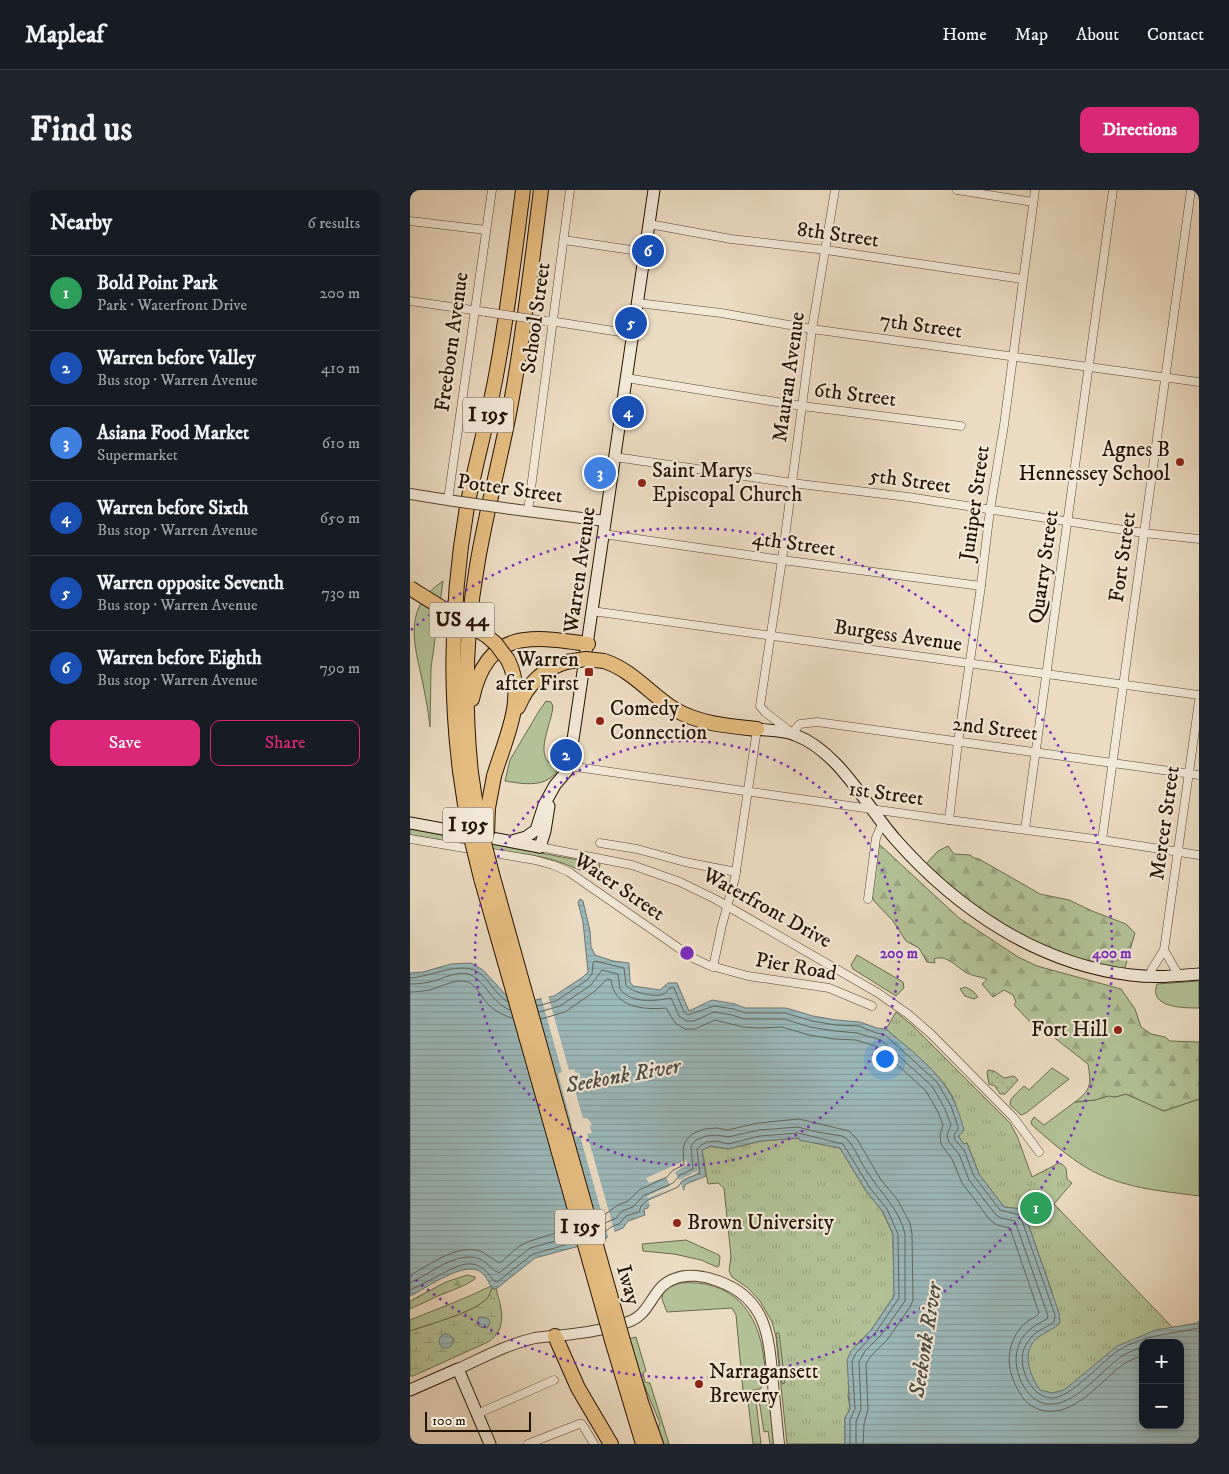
<!DOCTYPE html>
<html lang="en">
<head>
<meta charset="utf-8">
<style>
  :root { --surface:#171b24; --page:#20242c; --text:#f1f3f6; --muted:#9ea1a6; --line:#363941; --accent:#db2777 }
  body { margin:0; font-family:"IM FELL DW Pica",serif; background:var(--page); color:var(--text) }
  .controls { position:absolute; right:15px; bottom:15px; display:grid; overflow:hidden; border-radius:10px; box-shadow:0 2px 8px #0003 }
  .controls button { width:45px; height:45px; display:grid; place-items:center; padding:0; border:0; border-bottom:1px solid var(--line); background:var(--surface); color:var(--text); font:25px sans-serif }
  .scale { position:absolute; left:15px; bottom:12px; width:106px; box-sizing:border-box; padding-left:5px; border:2px solid #241200; border-top:0; font-size:14px; line-height:18px; white-space:nowrap; color:#241200; -webkit-text-stroke:4px #f2e8d7; paint-order:stroke }
  .you { position:absolute; left:474px; top:868px; width:18px; height:18px; margin:-12px; border:4px solid #fff; border-radius:50%; background:#1a73e8; box-shadow:0 0 0 8px #1a73e833 }
  .badge { display:grid; place-items:center; width:32px; height:32px; border-radius:50%; background:var(--accent); color:#fff; font-size:16px; font-weight:700 }
  .pin { position:absolute; translate:-50% -50%; border:2px solid #fff; box-shadow:0 1px 5px #0006 }
  .list { margin:0; padding:0; list-style:none }
  h2 { display:flex; justify-content:space-between; align-items:center; height:65px; margin:0; padding:0 20px; font-size:21px }
  h2 small { font-size:16px; font-weight:400; color:var(--muted) }
  .list li { display:grid; grid-template-columns:32px 1fr auto; gap:15px; align-items:center; box-sizing:border-box; height:75px; padding:0 20px; border-top:1px solid var(--line) }
  .list b { display:block; font-size:19px; white-space:nowrap }
  .list p { margin:0; font-size:16px; white-space:nowrap; color:var(--muted) }
  .list em { font-size:16px; font-style:normal; color:var(--muted) }
  .actions { display:flex; gap:10px; padding:15px 20px }
  .actions a { flex:1; padding:11px 0; border:1px solid var(--accent); border-radius:10px; text-align:center; font-size:18px; color:var(--accent) }
  .actions .main { background:var(--accent); color:#fff }
  .map { position:relative; flex:none; width:789px; height:1254px; overflow:hidden; border-radius:10px }
  header { display:flex; align-items:center; gap:30px; box-sizing:border-box; height:70px; padding:0 25px; background:var(--surface); border-bottom:1px solid var(--line) }
  header strong { font-size:24px }
  nav { display:flex; gap:28px; margin-inline-start:auto; font-size:18px }
  .intro { display:flex; align-items:center; justify-content:space-between; box-sizing:border-box; height:120px; padding:0 30px }
  h1 { margin:0; font-size:35px }
  .button { padding:12px 22px; border-radius:10px; background:var(--accent); color:#fff; font-size:18px; font-weight:700 }
  main { display:flex; gap:30px; padding:0 30px }
  aside { flex:1; background:var(--surface); border-radius:10px; box-shadow:0 2px 8px #0003 }
  .map>svg:first-child { display:block }
  .grass { fill:#b2c197; stroke:#6b6a4c }
  .forest { fill:url(#forest-firs); stroke:#6b6a4c }
  .wetland { fill:url(#wetland-marsh); stroke:#6b6a4c }
  .park { fill:url(#park-tufts); stroke:#6b6a4c }
  .garden { fill:url(#garden-dots); stroke:#6b6a4c }
  .water { fill:url(#water-rules); stroke:#6b7670; fill-rule:evenodd }
  .pier { fill:#ebdbc2 }
  .lines { fill:none; stroke-linecap:round; stroke-linejoin:round }
  .shore { stroke:#60665e; stroke-width:1 }
  .minor-casing { stroke:#564430; stroke-width:9 }
  .tertiary-casing { stroke:#564430; stroke-width:12 }
  .secondary-casing { stroke:#241200; stroke-width:13 }
  .motorway-casing { stroke:#241200; stroke-width:16 }
  .minor { stroke:#f2e8d7; stroke-width:8 }
  .tertiary { stroke:#f2e8d7; stroke-width:10 }
  .secondary { stroke:#f2e8d7; stroke-width:11 }
  .motorway { stroke:#e6be81; stroke-width:14 }
  .minor-bridge-casing { stroke:#564430; stroke-width:9; stroke-linecap:butt }
  .tertiary-bridge-casing { stroke:#564430; stroke-width:12; stroke-linecap:butt }
  .motorway-bridge-casing { stroke:#241200; stroke-width:16; stroke-linecap:butt }
  .minor-bridge { stroke:#f2e8d7; stroke-width:8 }
  .tertiary-bridge { stroke:#f2e8d7; stroke-width:10 }
  .motorway-bridge { stroke:#e6be81; stroke-width:14 }
  .ring { fill:none; stroke:#7b2cbf; stroke-width:2.5; stroke-dasharray:2.5 5 }
  .poi-dot { fill:#8f2418; stroke:#f2e8d7; stroke-width:2 }
  .labels { text-anchor:middle; dominant-baseline:central; stroke-width:4.5; stroke-linejoin:round; paint-order:stroke }
  .shield { fill:#f2e8d7; stroke:#625240; stroke-width:1 }
  .shield-label { font-size:20px; font-weight:bold; fill:#241200 }
  .street-label { font-size:21px; fill:#241200; stroke:#f2e8d7 }
  .poi-label { font-size:21px; fill:#241200; stroke:#f2e8d7; text-anchor:start }
  .water-label { font-size:22px; font-style:italic; fill:#4e4c41; stroke:#f2e8d7 }
  .centre { fill:#7b2cbf; stroke:#f2e8d7; stroke-width:2.5 }
  .ring-label { font-size:15px; text-anchor:middle; font-weight:bold; fill:#7b2cbf; stroke:#f2e8d7; stroke-width:4.5; stroke-linejoin:round; paint-order:stroke }
</style>
</head>
<body>
<header>
<strong>Mapleaf</strong>
<nav><a>Home</a><a>Map</a><a>About</a><a>Contact</a></nav>
</header>
<div class="intro"><h1>Find us</h1><a class="button">Directions</a></div>
<main>
<aside>
<h2>Nearby<small>6 results</small></h2>
<ul class="list">
<li><span class="badge" style="background:#2e9e5b">1</span><div><b>Bold Point Park</b><p>Park · Waterfront Drive</p></div><em>200 m</em></li>
<li><span class="badge" style="background:#1a4fb4">2</span><div><b>Warren before Valley</b><p>Bus stop · Warren Avenue</p></div><em>410 m</em></li>
<li><span class="badge" style="background:#3f7fe0">3</span><div><b>Asiana Food Market</b><p>Supermarket</p></div><em>610 m</em></li>
<li><span class="badge" style="background:#1a4fb4">4</span><div><b>Warren before Sixth</b><p>Bus stop · Warren Avenue</p></div><em>650 m</em></li>
<li><span class="badge" style="background:#1a4fb4">5</span><div><b>Warren opposite Seventh</b><p>Bus stop · Warren Avenue</p></div><em>730 m</em></li>
<li><span class="badge" style="background:#1a4fb4">6</span><div><b>Warren before Eighth</b><p>Bus stop · Warren Avenue</p></div><em>790 m</em></li>
</ul>
<div class="actions"><a class="main">Save</a><a>Share</a></div>
</aside>
<div class="map">
<svg width="789" height="1254" viewBox="0 0 789 1254">
  <defs>
    <pattern id="forest-firs" width="22" height="20" patternUnits="userSpaceOnUse" patternTransform="scale(1.25)"><rect width="22" height="20" fill="#b2c197"/><path d="M5 1l3.5 6h-7zM16 11l3.5 6h-7z" fill="#99a580"/></pattern>
    <pattern id="wetland-marsh" width="20" height="14" patternUnits="userSpaceOnUse" patternTransform="scale(1.25)"><rect width="20" height="14" fill="#b2c197"/><path d="M1 5h8M5 5V1M11 12h8M15 12V8" fill="none" stroke="#99a580"/></pattern>
    <pattern id="park-tufts" width="24" height="20" patternUnits="userSpaceOnUse" patternTransform="scale(1.25)"><rect width="24" height="20" fill="#b2c197"/><path d="M3 7l-1-3M5 7V3M7 7l1-3M15 17l-1-3M17 17v-4M19 17l1-3" fill="none" stroke="#99a580"/></pattern>
    <pattern id="garden-dots" width="8" height="8" patternUnits="userSpaceOnUse" patternTransform="scale(1.25)"><rect width="8" height="8" fill="#b2c197"/><path d="M2 2h.1M6 6h.1" fill="none" stroke="#99a580" stroke-width="1.8" stroke-linecap="round"/></pattern>
    <pattern id="water-rules" width="6" height="5" patternUnits="userSpaceOnUse" patternTransform="scale(1.25)"><rect width="6" height="5" fill="#9bb9bb"/><path d="M0 2.5h6" fill="none" stroke="#859e9f"/></pattern>
  </defs>
  <rect width="100%" height="100%" fill="#ebdbc2"/>
  <filter id="stains"><feTurbulence type="fractalNoise" baseFrequency=".004" numOctaves="4"/><feColorMatrix values="0 0 0 0 .2 0 0 0 0 .09 0 0 0 0 .02 0 0 0 .5 -.17"/></filter>
  <radialGradient id="worn" r=".72"><stop offset=".6" stop-color="#630" stop-opacity="0"/><stop offset="1" stop-color="#630" stop-opacity=".3"/></radialGradient>
  <g class="grass">
    <path d="M33 391 21 478 20 537C18 517 14 499 10 480 0 439 0 413 33 391Z"/>
    <path d="M136 511 141 512 143 516C142 532 127 559 138 572L149 577C139 599 114 594 95 591L100 570 129 521Z"/>
    <path d="M0 639 190 674 189 680 186 682C171 683 165 677 152 673 136 667 118 664 101 663L0 645Z"/>
    <polygon points="447,765 493,792 494,798 486,806 443,779 441,775"/>
    <path d="M789 791V818C774 818 738 818 747 794Z"/>
    <polygon points="555,797 563,801 568,807 564,809 555,806 550,799"/>
    <polygon points="642,878 659,889 616,923 611,925 600,915 601,909 614,896 619,900"/>
    <path d="M716 904 754 921 789 909V1006C751 1001 711 998 677 978 657 966 639 950 622 935L621 932 624 927 634 935 665 912 685 910 699 905 705 907Z"/>
    <polygon points="276,1050 309,1065 310,1067 309,1076 307,1077 291,1070 264,1064 233,1061 232,1054"/>
    <path d="M270 1093C322 1089 349 1121 354 1170 355 1181 358 1190 350 1199L337 1201 333 1200 326 1125 322 1118 257 1122 252 1109 253 1099Z"/>
    <path d="M81 1096 82 1098C80 1103 79 1108 74 1111 59 1124 20 1134 0 1141V1130C27 1119 55 1109 81 1096Z"/>
    <path d="M226 1147 236 1181 233 1183 235 1192 240 1193 259 1254H253L247 1240 250 1233C238 1205 226 1177 219 1149Z"/>
    <polygon points="349,1210 356,1211 360,1214 364,1254 360,1254 358,1241 354,1242"/>
    <polygon points="338,1211 346,1211 351,1254 343,1254"/>
  </g>
  <g class="forest">
    <path d="M469 654 549 728 608 767 627 776 711 799 725 819 731 837 741 844 755 847 760 851 789 852V909L754 921 716 904 705 907 699 906 685 910 665 912C682 899 681 894 678 874L637 842 623 835 604 815 606 812 603 805 594 800 583 807 572 794 577 789C571 787 563 786 557 783 546 777 537 764 524 769L525 773 517 772 509 758 496 751 483 731 464 711 462 705Z"/>
    <polygon points="538,656 544,664 560,665 564,668 569,669 630,704 659,710 682,721 716,734 725,743 714,781 645,762 568,723 515,675 528,661"/>
    <polygon points="57,1085 65,1087 65,1089 55,1095 28,1106 0,1119 0,1111 36,1092"/>
  </g>
  <path class="wetland" d="M82 1098 86 1099C92 1119 98 1139 78 1152L3 1186H0V1141C20 1134 59 1124 74 1111 79 1108 80 1103 82 1098Z"/>
  <g class="park">
    <path d="M486 822 503 836 600 933 607 946 622 987 649 973C658 976 656 981 657 989L662 993 644 1014 764 1139 745 1144 640 1214 607 1176 642 1102 613 1020 594 1017 569 984 557 953 554 955C542 939 551 929 545 913 536 887 497 858 476 839Z"/>
    <polygon points="389,948 405,953 430,958 456,1001 471,1019 483,1044 484,1106 462,1139 447,1154 438,1205 440,1219 435,1228 435,1254 377,1254 366,1147 362,1132 350,1111 338,1098 322,1087 319,1081 321,1066 314,998 308,993 298,994 292,960 301,956 318,959 351,951"/>
  </g>
  <g class="garden">
    <polygon points="578,880 584,881 594,888 604,886 608,890 595,904 590,904 585,896 579,894 577,883"/>
    <polygon points="366,1143 369,1143 375,1193 372,1194"/>
  </g>
  <g class="water">
    <path d="M170 709 173 711 180 741 181 757 185 765 203 771 219 773 220 792 223 796 250 800 258 793H267L279 821 302 810 325 814 335 818H376L403 826 426 830 450 832 467 838 476 839C493 854 516 871 530 889 542 903 550 923 554 941L548 946 554 954 557 953 569 984 594 1017 613 1019 649 1123 650 1133C644 1139 637 1141 630 1146 610 1159 619 1184 630 1200L642 1203 654 1200 707 1156 746 1140 787 1133 789 1131V1254H435V1228L440 1219 437 1170 441 1161 462 1139 484 1106 483 1044 473 1022 456 1001 430 958 389 950V948L351 951 318 959 301 956 292 960 296 986 276 994 274 997V1000L238 1016V1018L234 1019 235 1025 218 1031 213 1038 203 1042 195 1049 125 1068 86 1099 82 1098C79 1093 76 1086 71 1082 54 1070 17 1098 0 1106V783L13 782 41 774 61 773 73 780 96 805 101 808 120 811 144 806 173 787 178 782 173 732 168 712ZM733 1153H770V1235H733Z"/>
    <polygon points="69,1127 72,1127 79,1129 80,1133 77,1138 70,1137 67,1131"/>
    <circle cx="36" cy="1151" r="7"/>
  </g>
  <g class="pier">
    <polygon points="138,805 159,880 164,879 165,882 168,883 166,888 167,892 163,894 173,928 177,928 182,934 180,937 182,943 177,944 205,1043 199,1049 170,946 165,947 148,884 152,882 131,807"/>
    <polygon points="276,970 278,974 265,982 269,990 287,981 288,983 270,992 274,1002 245,1015 240,1016 238,1010 261,998 238,1008 237,1006 260,996 256,987 239,993 236,988"/>
  </g>
  <g class="lines">
    <g class="shore">
      <path d="M0 788C22 787 52 769 71 784 81 793 86 805 98 812"/>
      <path d="M0 794C8 794 16 793 24 791 34 788 47 781 58 784 74 788 81 813 100 820"/>
      <path d="M0 802C6 802 13 801 20 800 30 797 47 788 58 792 66 795 71 806 76 812 83 820 92 825 102 828"/>
      <path d="M127 816 146 811 177 790 182 784 183 773 185 771 214 778 216 795C220 802 246 808 254 804 256 803 258 800 260 798H264L274 822 278 825 304 816 324 819 335 823H375L402 831 426 835 449 836 466 843 474 844 527 892 541 916 548 937V939L544 945 545 950 554 960 564 986 590 1020 610 1025 645 1125 644 1132C636 1138 626 1140 620 1149 617 1152 614 1158 613 1162 609 1180 622 1208 642 1208 661 1208 692 1171 709 1160 733 1145 762 1144 789 1138"/>
      <path d="M129 822 150 816 181 795 192 780 208 784 210 799C221 814 246 811 261 808L269 826 276 831H284L304 822 322 825 334 829H374L400 837 425 841 447 843 471 850 522 896 535 919 541 935 537 945 539 952 549 964 559 990 586 1025 591 1028 605 1031 638 1126 637 1129C623 1136 610 1144 607 1161 602 1182 618 1217 643 1214 668 1212 692 1180 712 1166 718 1162 726 1160 733 1157"/>
      <path d="M131 829 155 822 185 801 197 789 201 790C204 818 234 820 256 818L265 833 275 839H285L305 830 333 837 349 838 372 837 399 845 424 849 446 850 468 857 516 901 528 922 533 935 530 945 531 954 542 969 552 993 580 1030 587 1035 600 1038 629 1123C626 1128 619 1129 614 1134 598 1150 595 1173 605 1194 611 1207 617 1216 631 1220 664 1229 691 1190 715 1173 720 1170 727 1168 733 1165"/>
      <polyline points="187,1030 208,1015 218,1011 229,1000 257,987 263,980 274,975 273,959 275,952 282,944 294,939 307,938 318,940 348,933 389,929 439,941 447,949 471,990 487,1009 500,1033 502,1044 503,1110 500,1117 477,1150 461,1166 456,1174 458,1219 454,1234 453,1254"/>
      <path d="M190 1039 197 1032 205 1029 212 1021 223 1017 233 1006 263 993 270 985 283 979 281 956 286 950 296 946 307 945 318 947 349 940 388 937 407 942 432 946 437 949C446 959 450 972 458 983 470 1002 490 1020 495 1044V1111L471 1145 455 1161 449 1172 451 1219 446 1232V1254"/>
      <polyline points="191,1045 201,1037 209,1034 216,1026 229,1022 231,1016 236,1011 268,997 273,990 290,983 287,959 290,956 297,952 307,951 318,954 350,946 388,943 433,954 460,998 477,1019 488,1044 489,1108 466,1142 446,1163 442,1171 445,1219 440,1230 440,1254"/>
      <path d="M0 1085C21 1075 45 1054 70 1061 77 1064 83 1070 90 1073L108 1057 117 1052 162 1038"/>
      <path d="M0 1093C20 1084 47 1060 70 1069 78 1073 82 1080 89 1083L120 1058 164 1046"/>
      <path d="M0 1100C9 1096 19 1091 28 1086 52 1073 67 1065 84 1091L87 1092 123 1064 166 1052"/>
    </g>
    <defs>
      <g id="minor">
        <polyline points="425,0 402,139 372,370 350,516 355,522 382,543 390,534 407,532 789,585"/>
        <polyline points="547,0 623,12"/>
        <polyline points="0,31 76,40"/>
        <polyline points="239,34 321,49 416,60 612,89"/>
        <polyline points="154,50 235,62"/>
        <polyline points="0,111 76,122"/>
        <polyline points="228,113 311,123 402,139 789,192"/>
        <polyline points="140,131 223,144"/>
        <polyline points="216,188 392,216 551,236"/>
        <polyline points="205,267 382,293 498,307 734,343 789,349"/>
        <polyline points="38,310 82,0"/>
        <polyline points="118,321 160,0"/>
        <polyline points="193,344 372,370 571,396"/>
        <polyline points="182,421 789,505"/>
        <polyline points="159,576 539,630 692,650 789,665"/>
        <polyline points="539,630 548,552 570,403 580,320 594,235 625,0"/>
        <polyline points="615,639 703,0"/>
        <polyline points="0,649 125,670 143,675 159,682 283,768 298,775 338,786 419,798 462,816"/>
        <polyline points="692,650 781,0"/>
        <polyline points="190,653 227,659 275,672 326,682"/>
        <polyline points="130,657 222,675 270,692 305,709 468,803 498,824 521,844 603,927 629,962"/>
        <polyline points="458,709 466,648 472,634"/>
        <polyline points="754,760 769,786"/>
        <polyline points="303,777 312,735 325,688 347,539"/>
        <polyline points="739,786 742,779 754,760 789,511"/>
        <polyline points="67,1224 144,1190"/>
        <polyline points="118,1254 169,1234 172,1234 184,1254"/>
      </g>
      <g id="tertiary">
        <polyline points="0,304 44,311"/>
        <polyline points="101,319 195,331"/>
        <path d="M48 1179C72 1168 98 1154 125 1148 138 1146 150 1146 163 1144 181 1142 201 1138 218 1132 242 1124 241 1097 264 1089 277 1083 295 1086 308 1091 358 1109 359 1148 363 1194 365 1214 367 1234 369 1254"/>
      </g>
      <g id="secondary">
        <path d="M347 539C359 541 374 540 385 545 429 561 456 616 486 650 547 719 628 774 721 785 744 788 766 786 789 784"/>
        <polyline points="0,633 130,657"/>
        <polyline points="102,651 116,647 126,640 134,615 145,595 157,581 160,570 244,0"/>
        <polyline points="130,657 135,641 139,616"/>
        <polyline points="0,1200 48,1179 80,1254"/>
      </g>
      <g id="motorway">
        <path d="M194 471C222 480 240 504 264 519 289 534 319 536 347 539"/>
        <path d="M62 509C77 439 120 446 178 454"/>
        <path d="M108 517C117 495 133 479 156 472"/>
        <path d="M50 581C39 493 42 404 57 317 66 271 79 226 87 180 98 120 105 60 113 0"/>
        <path d="M61 583C54 514 55 444 67 376 76 321 91 268 101 213 114 142 122 71 131 0"/>
        <path d="M84 586C95 549 117 508 98 470"/>
        <polyline points="82,684 147,917"/>
        <polyline points="71,688 137,920"/>
        <polyline points="145,1146 168,1198 201,1254"/>
        <polyline points="213,1151 231,1212 246,1254"/>
        <polyline points="203,1154 233,1254"/>
      </g>
    </defs>
    <use href="#minor" class="minor-casing"/>
    <use href="#tertiary" class="tertiary-casing"/>
    <use href="#secondary" class="secondary-casing"/>
    <use href="#motorway" class="motorway-casing"/>
    <use href="#minor" class="minor"/>
    <use href="#tertiary" class="tertiary"/>
    <use href="#secondary" class="secondary"/>
    <use href="#motorway" class="motorway"/>
    <defs>
      <polyline id="minor-bridge" points="76,122 136,131"/>
      <polyline id="tertiary-bridge" points="44,311 101,319"/>
      <g id="motorway-bridge">
        <polyline points="0,398 77,446 86,454 98,470"/>
        <polyline points="156,472 176,469 194,471"/>
        <polyline points="50,581 58,635 71,688"/>
        <polyline points="61,583 68,629 82,684"/>
        <polyline points="77,644 78,618 84,586"/>
        <polyline points="147,917 213,1151"/>
        <polyline points="137,920 203,1154"/>
      </g>
    </defs>
    <use href="#minor-bridge" class="minor-bridge-casing"/>
    <use href="#tertiary-bridge" class="tertiary-bridge-casing"/>
    <use href="#motorway-bridge" class="motorway-bridge-casing"/>
    <use href="#minor-bridge" class="minor-bridge"/>
    <use href="#tertiary-bridge" class="tertiary-bridge"/>
    <use href="#motorway-bridge" class="motorway-bridge"/>
  </g>
  <g class="ring">
    <circle cx="277" cy="763" r="212"/>
    <path d="M1 440A425 425 0 1 1 1 1086"/>
  </g>
  <g class="poi-dot">
    <circle cx="770" cy="272" r="5"/>
    <circle cx="232" cy="293" r="5"/>
    <rect x="174" y="477" width="10" height="10" rx="2.5"/>
    <circle cx="190" cy="531" r="5"/>
    <circle cx="708" cy="840" r="5"/>
    <circle cx="267" cy="1033" r="5"/>
    <circle cx="289" cy="1194" r="5"/>
  </g>
  <g class="labels">
    <g class="shield">
      <rect x="53" y="207.5" width="50" height="35" rx="4"/>
      <rect x="19.5" y="412.5" width="65" height="35" rx="4"/>
      <rect x="33" y="617.5" width="50" height="35" rx="4"/>
      <rect x="145" y="1019.5" width="50" height="35" rx="4"/>
    </g>
    <g class="shield-label">
      <text x="78" y="225">I 195</text>
      <text x="52" y="430">US 44</text>
      <text x="58" y="635">I 195</text>
      <text x="170" y="1037">I 195</text>
    </g>
    <g class="street-label">
      <text transform="translate(428 45) rotate(8)">8th Street</text>
      <text transform="translate(126 128) rotate(-82)">School Street</text>
      <text transform="translate(511 136) rotate(8)">7th Street</text>
      <text transform="translate(42 152) rotate(-82)">Freeborn Avenue</text>
      <text transform="translate(379 187) rotate(-82)">Mauran Avenue</text>
      <text transform="translate(445 205) rotate(7)">6th Street</text>
      <text transform="translate(500 291) rotate(8)">5th Street</text>
      <text transform="translate(100 299) rotate(8)">Potter Street</text>
      <text transform="translate(565 313) rotate(-82)">Juniper Street</text>
      <text transform="translate(384 354) rotate(8)">4th Street</text>
      <text transform="translate(713 367) rotate(-82)">Fort Street</text>
      <text transform="translate(634 377) rotate(-82)">Quarry Street</text>
      <text transform="translate(170 380) rotate(-82)">Warren Avenue</text>
      <text transform="translate(488 446) rotate(8)">Burgess Avenue</text>
      <text transform="translate(585 539) rotate(7)">2nd Street</text>
      <text transform="translate(476 604) rotate(8)">1st Street</text>
      <text transform="translate(755 633) rotate(-82)">Mercer Street</text>
      <text transform="translate(209 697) rotate(34)">Water Street</text>
      <text transform="translate(357 718) rotate(29)">Waterfront Drive</text>
      <text transform="translate(386 777) rotate(10)">Pier Road</text>
      <text transform="translate(218 1095) rotate(74)">Iway</text>
    </g>
    <g class="poi-label">
      <text x="760" y="260" text-anchor="end">Agnes B<tspan x="760" dy="24">Hennessey School</tspan></text>
      <text x="242" y="281">Saint Marys<tspan x="242" dy="24">Episcopal Church</tspan></text>
      <text x="169" y="470" text-anchor="end">Warren<tspan x="169" dy="24">after First</tspan></text>
      <text x="200" y="519">Comedy<tspan x="200" dy="24">Connection</tspan></text>
      <text x="698" y="840" text-anchor="end">Fort Hill</text>
      <text x="277" y="1033">Brown University</text>
      <text x="299" y="1182">Narragansett<tspan x="299" dy="24">Brewery</tspan></text>
    </g>
    <g class="water-label">
      <text transform="translate(213 886) rotate(-10)">Seekonk River</text>
      <text transform="translate(516 1150) rotate(-81)">Seekonk River</text>
    </g>
  </g>
  <circle cx="277" cy="763" r="8" class="centre"/>
  <g class="ring-label">
    <text x="489" y="768">200 m</text>
    <text x="702" y="768">400 m</text>
  </g>
  <rect width="100%" height="100%" filter="url(#stains)"/>
  <rect width="100%" height="100%" fill="url(#worn)"/>
</svg>
<div class="controls">
<button>+</button>
<button>−</button>
</div>
<div class="scale">100 m</div>
<div class="you"></div>
<div class="pin badge" style="left:626px;top:1018px;background:#2e9e5b">1</div>
<div class="pin badge" style="left:156px;top:565px;background:#1a4fb4">2</div>
<div class="pin badge" style="left:190px;top:283px;background:#3f7fe0">3</div>
<div class="pin badge" style="left:218px;top:222px;background:#1a4fb4">4</div>
<div class="pin badge" style="left:221px;top:133px;background:#1a4fb4">5</div>
<div class="pin badge" style="left:238px;top:61px;background:#1a4fb4">6</div>
</div>
</main>
</body>
</html>
